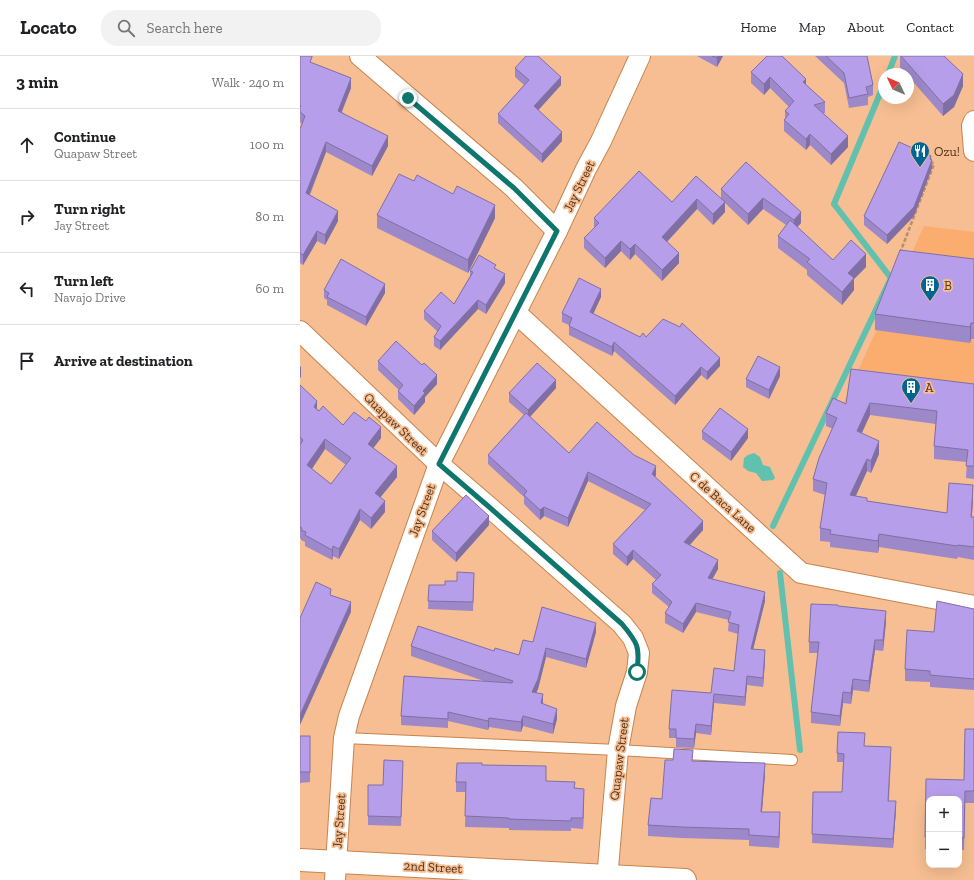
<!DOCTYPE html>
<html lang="en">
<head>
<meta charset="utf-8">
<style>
  :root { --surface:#fff; --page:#f2f2f2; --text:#202124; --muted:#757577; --line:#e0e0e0 }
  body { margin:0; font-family:"Zilla Slab",serif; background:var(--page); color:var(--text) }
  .controls { position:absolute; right:12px; bottom:12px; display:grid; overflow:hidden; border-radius:8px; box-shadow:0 4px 16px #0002 }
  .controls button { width:36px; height:36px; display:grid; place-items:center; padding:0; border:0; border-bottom:1px solid var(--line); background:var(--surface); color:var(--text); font:20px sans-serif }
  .compass { position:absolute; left:578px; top:12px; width:36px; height:36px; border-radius:50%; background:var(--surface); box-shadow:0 4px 16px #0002; rotate:314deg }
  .stop { position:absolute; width:12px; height:12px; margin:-9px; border:3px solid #0f766e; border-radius:50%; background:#fff }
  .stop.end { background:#0f766e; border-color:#fff; box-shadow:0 1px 4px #0008 }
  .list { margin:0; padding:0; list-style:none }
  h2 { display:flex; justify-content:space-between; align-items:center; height:52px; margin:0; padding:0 16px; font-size:17px }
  h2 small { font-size:13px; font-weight:400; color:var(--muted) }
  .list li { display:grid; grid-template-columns:26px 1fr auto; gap:12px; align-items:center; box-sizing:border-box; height:72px; padding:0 16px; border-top:1px solid var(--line) }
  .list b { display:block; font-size:15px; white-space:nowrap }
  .list p { margin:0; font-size:13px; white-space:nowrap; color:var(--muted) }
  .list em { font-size:13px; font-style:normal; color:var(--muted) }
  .icon { flex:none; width:22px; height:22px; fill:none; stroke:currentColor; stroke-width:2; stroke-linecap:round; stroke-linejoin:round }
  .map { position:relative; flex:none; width:674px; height:824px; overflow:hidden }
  header { display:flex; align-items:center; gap:24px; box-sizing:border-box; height:56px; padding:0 20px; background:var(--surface); border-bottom:1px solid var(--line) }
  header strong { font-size:19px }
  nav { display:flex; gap:22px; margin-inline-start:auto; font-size:14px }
  .search { width:280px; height:36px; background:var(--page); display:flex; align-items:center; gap:10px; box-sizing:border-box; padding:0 14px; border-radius:16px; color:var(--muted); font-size:15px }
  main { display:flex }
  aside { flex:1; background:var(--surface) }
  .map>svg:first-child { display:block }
  .built { fill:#faad6f }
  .water { fill:#61c1ae }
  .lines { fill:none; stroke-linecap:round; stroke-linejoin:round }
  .stream { stroke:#61c1ae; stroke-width:6 }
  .service-casing { stroke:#c7844d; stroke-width:12 }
  .minor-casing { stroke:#c7844d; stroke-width:22 }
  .tertiary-casing { stroke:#c7844d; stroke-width:24 }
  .path { stroke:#bb8d69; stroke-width:2.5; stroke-dasharray:4 2; stroke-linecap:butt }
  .service { stroke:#fff; stroke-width:10 }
  .minor { stroke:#fff; stroke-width:20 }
  .tertiary { stroke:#fff; stroke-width:22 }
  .wall { fill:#9d88c9; fill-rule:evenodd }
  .shaded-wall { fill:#806fa4 }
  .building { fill:#b79eea; stroke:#806fa4; fill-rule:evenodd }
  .route { stroke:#0f766e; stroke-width:5 }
  .labels { text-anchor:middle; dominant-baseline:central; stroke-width:3.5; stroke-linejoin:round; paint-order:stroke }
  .poi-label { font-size:13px; fill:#50341d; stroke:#f6be92; text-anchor:start }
  .street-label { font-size:13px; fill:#50341d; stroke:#f6be92 }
</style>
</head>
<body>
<header>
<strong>Locato</strong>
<div class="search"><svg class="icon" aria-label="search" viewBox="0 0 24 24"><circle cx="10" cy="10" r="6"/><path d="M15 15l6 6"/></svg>Search here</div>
<nav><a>Home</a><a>Map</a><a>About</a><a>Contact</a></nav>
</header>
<main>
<aside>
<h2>3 min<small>Walk · 240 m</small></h2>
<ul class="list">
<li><svg class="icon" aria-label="ahead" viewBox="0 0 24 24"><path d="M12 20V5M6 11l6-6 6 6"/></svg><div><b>Continue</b><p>Quapaw Street</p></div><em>100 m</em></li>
<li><svg class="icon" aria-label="right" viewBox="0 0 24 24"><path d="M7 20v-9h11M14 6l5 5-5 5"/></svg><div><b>Turn right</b><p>Jay Street</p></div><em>80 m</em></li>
<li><svg class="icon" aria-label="left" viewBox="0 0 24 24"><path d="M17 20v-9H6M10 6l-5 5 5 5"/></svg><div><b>Turn left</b><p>Navajo Drive</p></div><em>60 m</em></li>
<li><svg class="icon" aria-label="arrive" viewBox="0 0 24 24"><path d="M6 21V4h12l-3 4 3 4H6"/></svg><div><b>Arrive at destination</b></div></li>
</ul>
</aside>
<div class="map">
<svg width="674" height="824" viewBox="0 0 674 824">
  <rect width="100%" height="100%" fill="#f6be92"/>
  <polygon class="built" points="624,170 674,176 674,373 540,354"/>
  <polygon class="water" points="454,397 460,401 463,409 470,411 475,422 473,424 462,425 456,417 448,415 443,411 444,402 448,399"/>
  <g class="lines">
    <g class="stream">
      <polyline points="588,18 595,0"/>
      <polyline points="473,470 591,222 534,148 584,28"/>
      <polyline points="480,517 500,694"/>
    </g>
    <defs>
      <polyline id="service" points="44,682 318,694 492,704"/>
      <g id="minor">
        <polyline points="60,0 214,132 257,175"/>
        <polyline points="674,65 672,70 674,95"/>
        <polyline points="216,257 501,517 674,550"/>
        <polyline points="0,275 139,408 188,450 322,568 333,582 339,597 337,616 326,650 318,694 307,824"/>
        <polyline points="35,824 44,682 49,660 139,408 257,175 286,113 301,85 340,0"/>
      </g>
      <polyline id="tertiary" points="0,804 385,824"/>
    </defs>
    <use href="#service" class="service-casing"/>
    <use href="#minor" class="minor-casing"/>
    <use href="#tertiary" class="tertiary-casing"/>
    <polyline class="path" points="600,197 634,108 631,106"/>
    <use href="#service" class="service"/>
    <use href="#minor" class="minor"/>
    <use href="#tertiary" class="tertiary"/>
  </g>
  <g class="wall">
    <polygon points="0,0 51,32 42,56 88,90 72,120 26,96 10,139 38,165 25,189 17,185 3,209 0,207 0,73 2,68 0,66"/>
    <polygon points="397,0 423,0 417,11"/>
    <polygon points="515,0 567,0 573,29 573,39 568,41 568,49 549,52 544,27"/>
    <polygon points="600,0 644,0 663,30 654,51 643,60 608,20 608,18 606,18 600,11"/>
    <polygon points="215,12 261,29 238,54 262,85 242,107 198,67 198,58 224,29 215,21"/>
    <polygon points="451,16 506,29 525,46 525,57 523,57 548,91 531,109 510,89 506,94 484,75 484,64 485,63 485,55 489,51 470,32 464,39 451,27"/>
    <polygon points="631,103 632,112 614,160 587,188 564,169 564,160"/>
    <polygon points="446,106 501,167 497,171 533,204 566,211 554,223 554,234 542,249 507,219 507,214 478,192 478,180 486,169 463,153 448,169 425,147 425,156 413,169 397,153 367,186 379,207 362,225 335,198 330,204 321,195 305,212 284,192 284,182 294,172 294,162 372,146 396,120 421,143 421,133"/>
    <polygon points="114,125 153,138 195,162 168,217 77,172 77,159"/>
    <polygon points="674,203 674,283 671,283 670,287 575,274 575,258"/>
    <polygon points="196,213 205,227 186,258 178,253 140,294 134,290 134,281 138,276 124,263 124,255 154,248 170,220 170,215"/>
    <polygon points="24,234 85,237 66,270 27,249 27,244 24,242"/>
    <polygon points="301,241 293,258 340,281 346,281 420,310 407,324 401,319 375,349 314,295 312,300 269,279 269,269 262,266 262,257"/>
    <polygon points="78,305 137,328 125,341 125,346 114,359 98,343 98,335 99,334 78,314"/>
    <polygon points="480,320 469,343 446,331 446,323"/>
    <polygon points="674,328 674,423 666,422 667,406 634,403 634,390 636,368 570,359 562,377 579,398 571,417 567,415 556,440 567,445 647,457 673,442 672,461 674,461 674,504 658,501 657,503 579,491 578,497 530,491 530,486 520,485 520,472 525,439 513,435 513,423 533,373 526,370 526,357 546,348"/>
    <path d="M0 329 17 353 43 369 81 382 73 392 97 421 80 441 85 456 71 473 60 464 39 503 33 500 32 504 5 490V486L1 484V483L0 482ZM25 393 46 409 31 428 12 413Z"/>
    <polygon points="256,332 230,361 269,397 356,419 355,421 403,474 390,489 418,513 412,523 465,545 453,593 465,604 463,631 447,629 445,650 414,647 411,679 396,677 394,692 376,691 376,682 369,682 369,673 411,637 434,615 438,578 428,575 429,564 396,556 383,577 365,567 365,557 369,551 352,537 352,528 356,524 333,503 327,510 313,498 313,488 345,454 288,425 268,471 244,460 240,464 224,448 224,441 188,408 188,399 224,359 209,346 209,337"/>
    <polygon points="402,375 448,382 431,405 402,383"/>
    <polygon points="189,469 156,506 132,484 132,475"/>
    <polygon points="174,526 173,555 128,553 129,529 145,529"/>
    <polygon points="538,550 586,566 583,595 575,594 569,636 553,634 551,648 543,647 540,670 511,667 511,656 518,597 509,597 509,586"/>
    <polygon points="674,553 674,634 630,631 630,626 605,625 605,613 634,576"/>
    <polygon points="296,576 286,612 246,601 238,633 236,637 243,648 257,663 253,678 223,670 221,676 189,671 188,674 148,665 148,672 101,669 101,660 187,626 111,600 111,590 194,595 219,599 233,586"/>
    <polygon points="665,673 674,673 674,747 665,747 664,794 659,794 659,743 629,743 629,793 625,793 626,723 664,724"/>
    <polygon points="0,680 10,680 10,726 0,727"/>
    <polygon points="565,690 591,700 589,745 596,754 593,792 512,787 513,736 542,736 543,706 537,706 537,697"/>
    <polygon points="393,705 465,718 462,756 480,767 479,792 449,790 449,784 381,782 348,780 348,769 362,743"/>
    <polygon points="182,709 275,732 284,743 283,773 271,772 271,775 209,774 209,772 165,771 166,736 156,736 156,726"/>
    <polygon points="103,713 101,770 68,769 68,729 83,729"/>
  </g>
  <g class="shaded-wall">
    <polygon points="418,0 423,0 417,11 417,2"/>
    <polygon points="663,18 663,30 654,51 643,60 643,48"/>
    <polygon points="261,21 261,29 234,59 234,50"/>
    <polygon points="470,21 470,32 464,39 464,28"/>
    <polygon points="51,22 51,32 38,64 38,55"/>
    <polygon points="506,23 506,34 503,26"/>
    <polygon points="262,76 262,85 242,107 242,98"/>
    <polygon points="510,78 510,89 506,94 506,83"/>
    <polygon points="88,80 88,90 72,120 72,110"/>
    <polygon points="548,80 548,91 531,109 531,98"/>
    <polygon points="26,86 26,96 6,147 6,137"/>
    <polygon points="631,100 632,112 614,160 587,188 587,179"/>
    <polygon points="463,142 463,153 448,169 448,158"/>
    <polygon points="397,143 397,153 362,191 362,181"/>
    <polygon points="425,146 425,156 413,169 413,158"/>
    <polygon points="195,149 195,162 168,217 168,204"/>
    <polygon points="38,155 38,165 25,189 25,179"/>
    <polygon points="501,156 501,167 494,175 494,164"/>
    <polygon points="17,175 17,185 3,209 3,199"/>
    <polygon points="321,185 321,195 305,212 305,202"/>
    <polygon points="335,188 335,198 330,204 330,193"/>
    <polygon points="379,197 379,207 362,225 362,214"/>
    <polygon points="566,198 566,211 554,223 554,234 542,249 542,236 548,217"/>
    <polygon points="205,218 205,227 186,258 186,249"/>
    <polygon points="85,228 85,237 66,270 66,261"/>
    <polygon points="301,233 301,241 290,265 290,256"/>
    <polygon points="178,244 178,253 140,294 140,285"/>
    <polygon points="671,267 671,283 670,287 670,271"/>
    <polygon points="314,286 314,295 312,300 312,291"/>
    <polygon points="420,302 420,310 407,324 407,316"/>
    <polygon points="1,310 1,321 0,322 0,311"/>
    <polygon points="401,311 401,319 375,349 375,340"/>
    <polygon points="480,311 480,320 469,343 469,334"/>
    <polygon points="137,319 137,328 125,341 125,346 114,359 114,350 123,335"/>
    <polygon points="256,324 256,332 228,363 228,354"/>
    <polygon points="17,345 17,356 14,351"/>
    <polygon points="570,347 570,359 557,387 557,375"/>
    <polygon points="81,371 81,382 68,399 68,388"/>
    <polygon points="448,373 448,382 431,405 431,396"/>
    <polygon points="25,383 25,393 7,420 7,409"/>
    <polygon points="579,385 579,398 571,417 571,405"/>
    <polygon points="567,403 567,415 550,452 550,439"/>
    <polygon points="97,410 97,421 75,448 75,437"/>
    <polygon points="356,410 356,419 352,427 352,418"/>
    <polygon points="288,416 288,425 268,471 268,462"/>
    <polygon points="673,429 673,442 671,473 671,461"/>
    <polygon points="85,445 85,456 71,473 71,462"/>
    <polygon points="244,451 244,460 240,464 240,454"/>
    <polygon points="60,453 60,464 39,503 39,493"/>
    <polygon points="189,460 189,469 156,506 156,497"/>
    <polygon points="403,465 403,474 384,495 384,486"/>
    <polygon points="579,478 579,491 578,497 578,485"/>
    <polygon points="33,490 33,500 32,504 32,494"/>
    <polygon points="333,494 333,503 327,510 327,501"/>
    <polygon points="418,504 418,513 408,531 408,522"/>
    <polygon points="465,536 465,545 451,602 451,593"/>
    <polygon points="51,546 51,556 0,669 0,659"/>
    <polygon points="396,547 396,556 383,577 383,568"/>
    <polygon points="586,555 586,566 583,595 583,584"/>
    <polygon points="296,567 296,576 286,612 286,603"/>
    <polygon points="575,584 575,594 569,636 569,625"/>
    <polygon points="246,592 246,601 238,633 232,645 232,636"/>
    <polygon points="465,594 465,604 463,631 463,622"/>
    <polygon points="447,620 447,629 445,650 445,641"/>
    <polygon points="553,623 553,634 551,648 551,637"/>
    <polygon points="543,636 543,647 540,670 540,660"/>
    <polygon points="243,638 243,648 241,657 241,647"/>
    <polygon points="414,638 414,647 411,679 411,670"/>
    <polygon points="257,653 257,663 253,678 253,668"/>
    <polygon points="223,660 223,670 221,676 221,666"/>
    <polygon points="189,662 189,671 188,674 188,665"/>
    <polygon points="396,668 396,677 394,692 394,683"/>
    <polygon points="465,707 465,718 461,766 461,756"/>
    <polygon points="284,733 284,743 283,773 283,762"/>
    <polygon points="596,745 596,754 593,792 593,783"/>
    <polygon points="480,756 480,767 479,792 479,781"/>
  </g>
  <g class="building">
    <polygon points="0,0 12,0 12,1 10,6 51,22 38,55 88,80 72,110 26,86 6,137 38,155 25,179 17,175 3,199 0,197 0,73 5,60 0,56 0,51 1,50 0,49"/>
    <polygon points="226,0 238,0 261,21 234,50 262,76 242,98 198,58 229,24 215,12"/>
    <polygon points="412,0 418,0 417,2"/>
    <polygon points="467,0 482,0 506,23 503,26 525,46 514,49 548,80 531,98 510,78 506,83 484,64 489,58 485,55 494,45 470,21 464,28 451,16"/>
    <polygon points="526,0 567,0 573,29 566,31 568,38 549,42 544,17"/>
    <polygon points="601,0 644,0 663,18 654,39 643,48"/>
    <polygon points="599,86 631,100 630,103 632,104 614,151 587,179 564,160"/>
    <polygon points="446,106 501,156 494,164 463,142 448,158 421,133"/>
    <polygon points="339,115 372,146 396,120 425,146 413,158 397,143 362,181 379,197 362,214 335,188 330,193 321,185 305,202 284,182 299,167 294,162"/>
    <polygon points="99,118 114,125 117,119 153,138 157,130 195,149 168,204 77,159"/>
    <polygon points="490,164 533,204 551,184 566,198 548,217 554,222 542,236 507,206 510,203 478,180"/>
    <polygon points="600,194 674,203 674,267 671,267 670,271 575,258"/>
    <polygon points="179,199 196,209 194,212 205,218 186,249 178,244 140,285 134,281 141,270 124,255 141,236 154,248 173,216 170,215"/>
    <polygon points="41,203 85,228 66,261 27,241 29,237 24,234"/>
    <polygon points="279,222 301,233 290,256 340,281 343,277 346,281 363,263 380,271 382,267 420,302 407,316 401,311 375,340 314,286 312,291 269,270 272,262 262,257"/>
    <polygon points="96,285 122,309 124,307 137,319 123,335 125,337 114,350 98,335 103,329 78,305"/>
    <polygon points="458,300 480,311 469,334 446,323"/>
    <polygon points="237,307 256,324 228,354 209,337"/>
    <polygon points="551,313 674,328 674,410 666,410 668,394 634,390 637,355 570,347 557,375 579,385 571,405 567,403 550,439 567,442 567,445 647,457 649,427 673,429 671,461 674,461 674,491 658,489 657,490 579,478 578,485 530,478 531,474 520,472 527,427 513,423 519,402 537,362 526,357 533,342 546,348"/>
    <path d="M0 329 17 345 14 351 19 355 23 350 43 369 54 356 66 365 69 361 81 371 68 388 97 410 75 437 85 445 71 462 60 453 39 493 33 490 32 494 5 479 6 476 1 474 2 472 0 471V389L3 384 0 381ZM25 383 51 402 31 428 7 409Z"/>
    <polygon points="420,352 448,373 431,396 402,375"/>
    <polygon points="226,357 269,397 297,366 334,399 356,410 352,418 403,465 384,486 418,504 408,522 465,536 451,593 465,594 463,622 447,620 445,641 414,638 411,670 396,668 394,683 376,682 376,673 369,673 372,634 411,637 414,612 434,615 439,569 428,566 431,556 396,547 383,568 365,557 372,546 352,528 361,519 333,494 327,501 313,488 351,448 288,416 268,462 244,451 240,454 224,439 227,435 188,399"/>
    <polygon points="166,439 189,460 156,497 132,475"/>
    <polygon points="157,516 174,517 173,546 128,545 129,529 145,529 145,525 157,525"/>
    <polygon points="16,526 31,533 30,539 51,546 0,659 0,562"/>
    <polygon points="637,545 674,553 674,623 630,619 630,615 605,613 607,574 634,576"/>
    <polygon points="511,548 538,549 538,550 586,555 583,584 575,584 569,625 553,623 551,637 543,636 540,660 511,656 519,586 509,586"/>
    <polygon points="242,551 296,567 286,603 246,592 238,623 232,636 243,638 241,647 257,653 253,668 223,660 221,666 189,662 188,665 148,656 148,663 101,660 104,620 212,627 213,625 111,590 118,570 194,595 195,592 219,599 223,584 233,586"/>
    <polygon points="665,673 674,673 674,735 665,735 664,782 659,781 659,743 629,743 629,781 625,781 626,723 664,724"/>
    <polygon points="538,676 565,677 564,690 591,691 588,745 596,745 593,783 512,778 513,736 542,736 544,698 537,697"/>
    <rect x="0" y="680" width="10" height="36"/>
    <polygon points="374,693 393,694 392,705 465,707 461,756 480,756 479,781 449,779 449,773 381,771 348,769 351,742 362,743 365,704 373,704"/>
    <polygon points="84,704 103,705 101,761 68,760 68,729 83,729"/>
    <polygon points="157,707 182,707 182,709 246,710 246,725 275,726 274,732 284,733 283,762 271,762 271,765 209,763 209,762 165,760 166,726 156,726"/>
  </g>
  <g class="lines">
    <path class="route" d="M108 42 214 132 257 175 139 408 188 450 322 568C338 587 340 591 337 616"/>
  </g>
  <defs>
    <symbol id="restaurant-pin" viewBox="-11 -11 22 30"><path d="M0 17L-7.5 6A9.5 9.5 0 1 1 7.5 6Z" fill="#006593" stroke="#f6be92"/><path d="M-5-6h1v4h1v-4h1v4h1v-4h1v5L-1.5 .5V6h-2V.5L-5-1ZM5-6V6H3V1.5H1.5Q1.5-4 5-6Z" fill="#fff"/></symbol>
    <symbol id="building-pin" viewBox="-11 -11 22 30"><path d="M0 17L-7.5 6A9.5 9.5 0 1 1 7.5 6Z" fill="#006593" stroke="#f6be92"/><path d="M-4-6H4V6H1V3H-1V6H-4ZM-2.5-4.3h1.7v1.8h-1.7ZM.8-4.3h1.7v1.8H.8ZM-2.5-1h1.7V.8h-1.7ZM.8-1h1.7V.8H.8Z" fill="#fff"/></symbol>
  </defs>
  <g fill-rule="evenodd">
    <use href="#restaurant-pin" x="609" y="84" width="22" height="30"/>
    <use href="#building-pin" x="619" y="218" width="22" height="30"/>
    <use href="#building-pin" x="600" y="320" width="22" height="30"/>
  </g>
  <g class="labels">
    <g class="poi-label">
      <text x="634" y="95">Ozu!</text>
      <text x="644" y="229">B</text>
      <text x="625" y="331">A</text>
    </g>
    <g class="street-label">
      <text transform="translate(279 130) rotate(-64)">Jay Street</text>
      <text transform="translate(96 368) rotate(44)">Quapaw Street</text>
      <text transform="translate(423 446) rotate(42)">C de Baca Lane</text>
      <text transform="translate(122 454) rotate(-70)">Jay Street</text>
      <text transform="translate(319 703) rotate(-83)">Quapaw Street</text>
      <text transform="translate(39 765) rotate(-86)">Jay Street</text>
      <text transform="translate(133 811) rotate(3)">2nd Street</text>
    </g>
  </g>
</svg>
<div class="controls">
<button>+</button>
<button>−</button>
</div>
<svg class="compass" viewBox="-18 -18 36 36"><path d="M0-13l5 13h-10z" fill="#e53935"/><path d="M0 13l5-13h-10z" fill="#757577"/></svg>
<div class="stop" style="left:337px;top:616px"></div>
<div class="stop end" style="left:108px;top:42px"></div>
</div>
</main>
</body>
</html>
